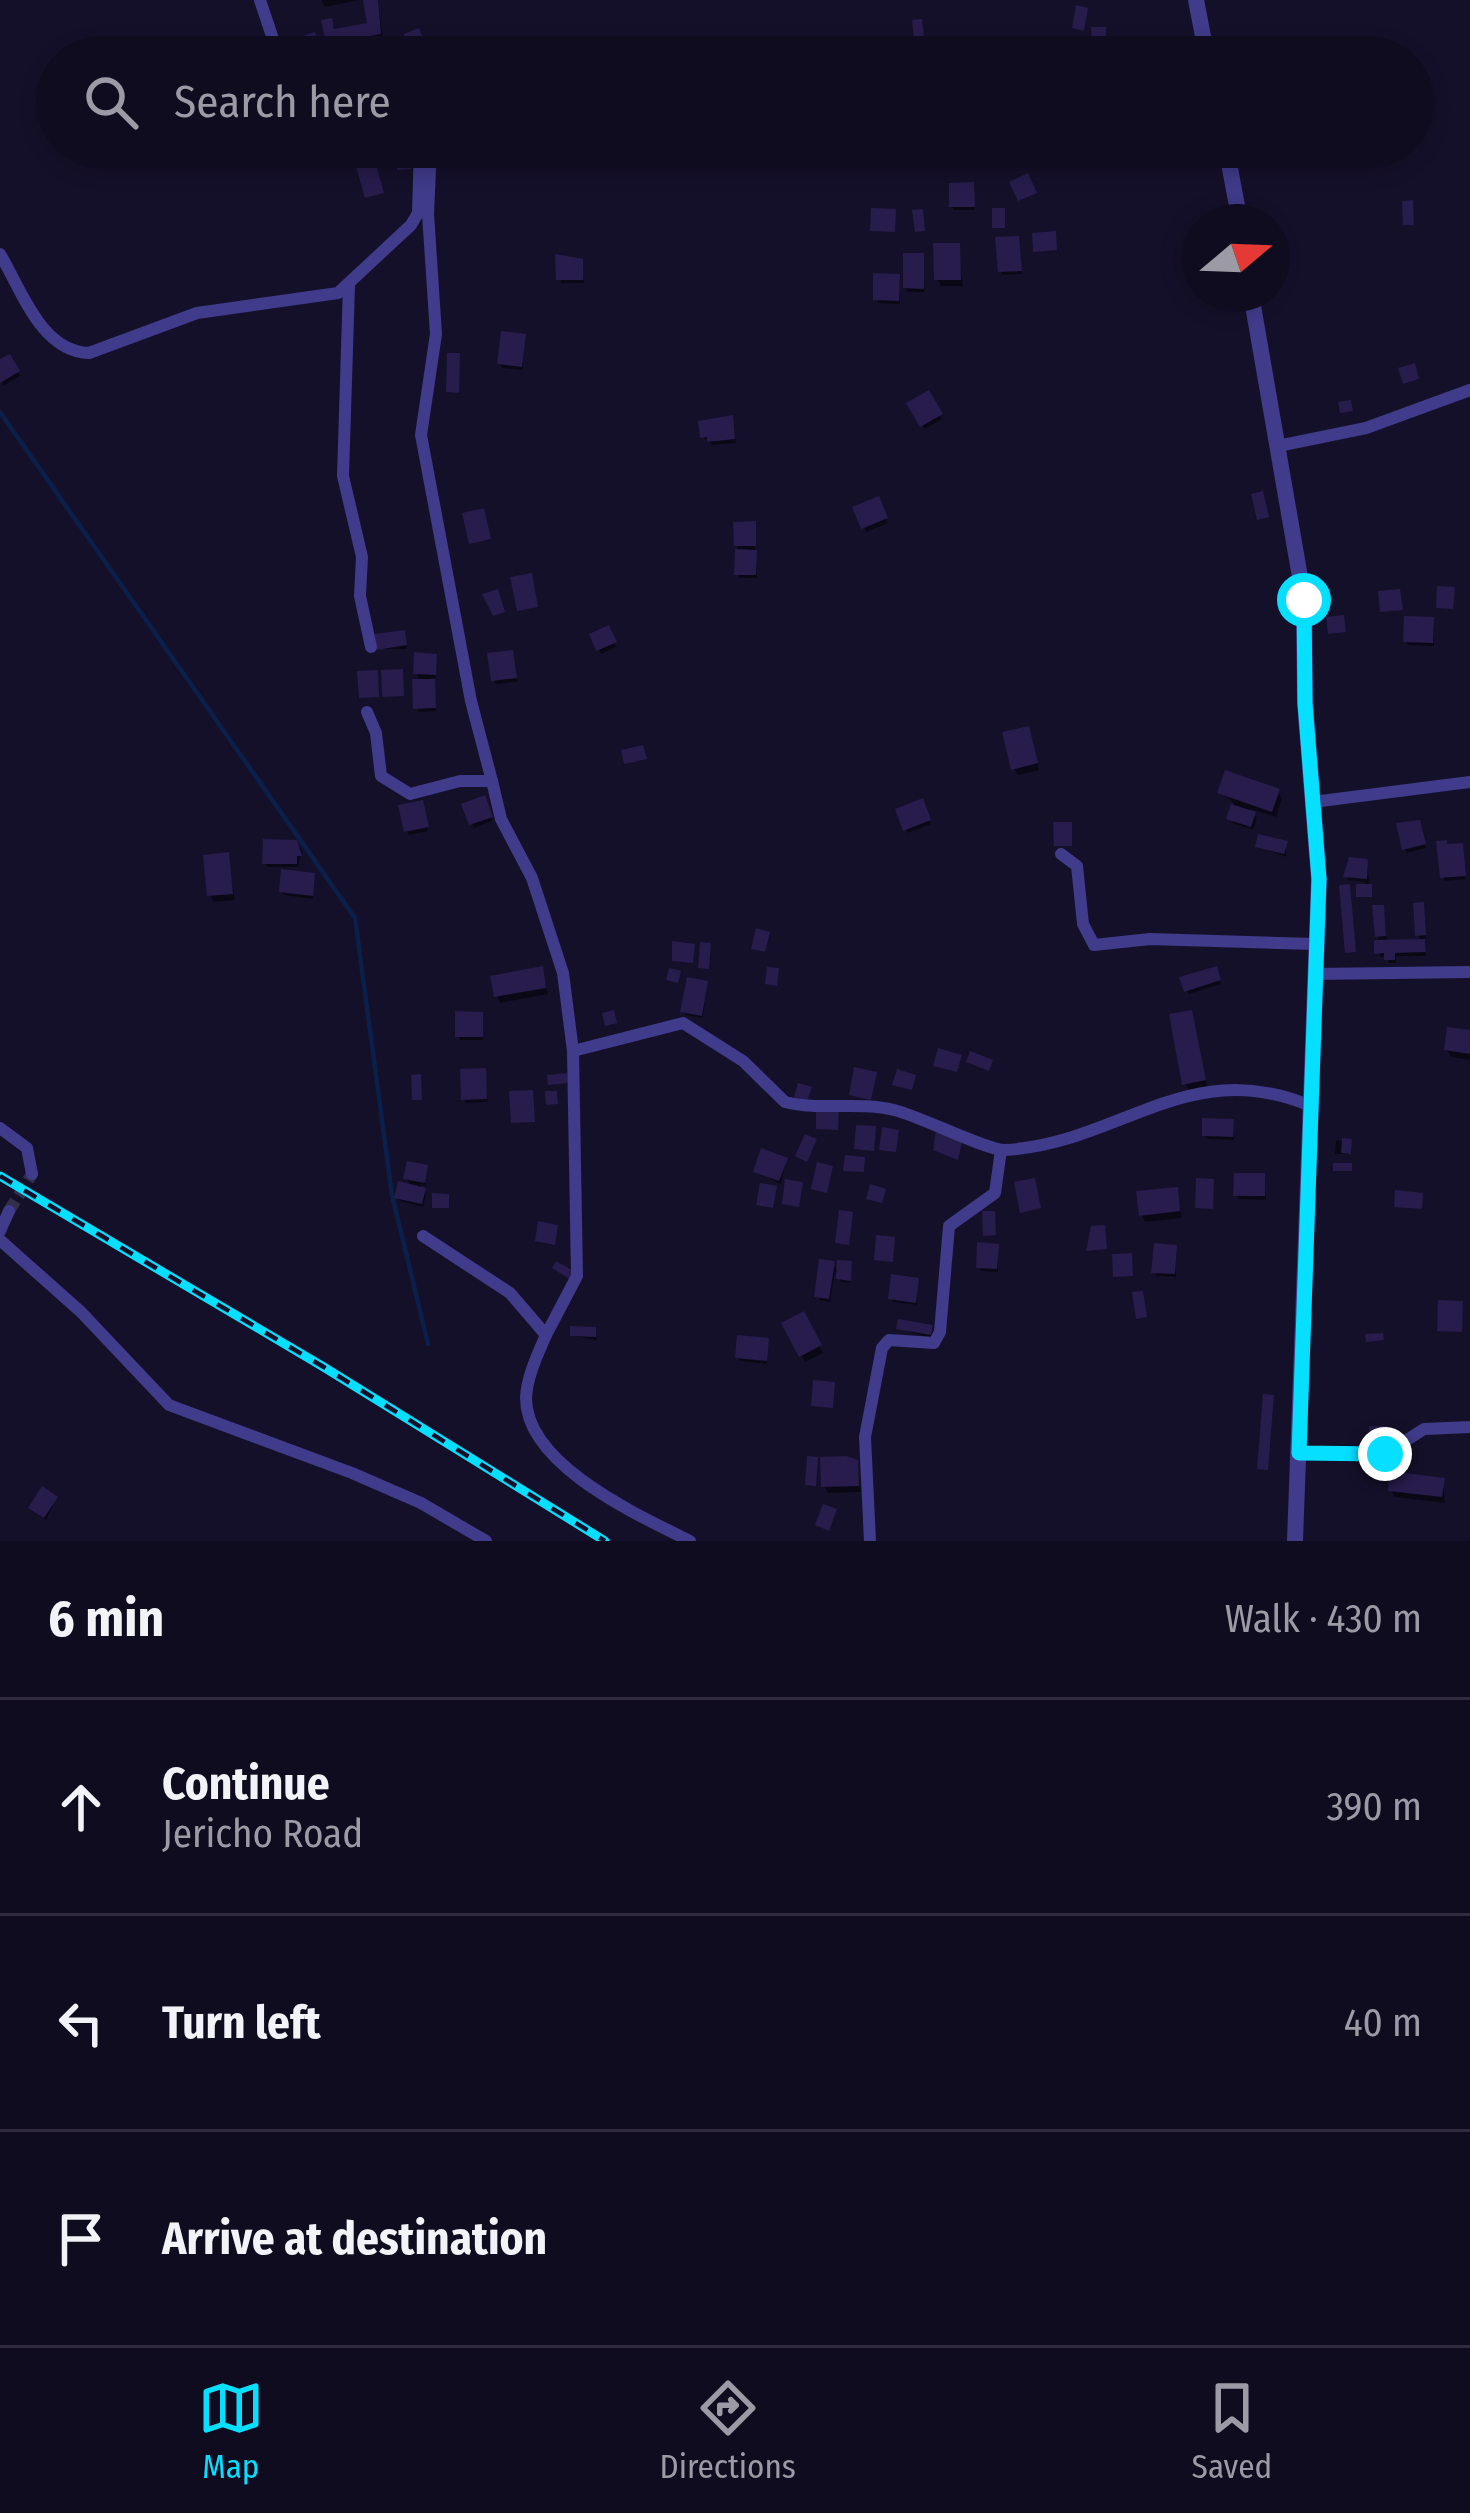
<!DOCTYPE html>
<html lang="en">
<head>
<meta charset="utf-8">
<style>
  :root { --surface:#100c20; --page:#191529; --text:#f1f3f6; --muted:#9c9ba5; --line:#302c3e; --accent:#06dfff }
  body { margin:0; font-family:"Fira Sans Condensed",sans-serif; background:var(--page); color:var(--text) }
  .compass { position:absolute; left:1182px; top:204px; width:108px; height:108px; border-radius:50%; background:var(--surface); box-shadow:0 6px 18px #0003; rotate:71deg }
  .stop { position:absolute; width:36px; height:36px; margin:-27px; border:9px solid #06dfff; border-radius:50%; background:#fff }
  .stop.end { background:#06dfff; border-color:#fff; box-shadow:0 3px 12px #0008 }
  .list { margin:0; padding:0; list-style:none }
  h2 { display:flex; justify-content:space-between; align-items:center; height:156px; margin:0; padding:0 48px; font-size:51px }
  h2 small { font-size:39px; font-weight:400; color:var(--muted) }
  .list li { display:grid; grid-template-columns:78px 1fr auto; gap:36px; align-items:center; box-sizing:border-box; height:216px; padding:0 48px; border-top:3px solid var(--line) }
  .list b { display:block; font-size:45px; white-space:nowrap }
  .list p { margin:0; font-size:39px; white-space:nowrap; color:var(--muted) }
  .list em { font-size:39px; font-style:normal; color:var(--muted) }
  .icon { flex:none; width:66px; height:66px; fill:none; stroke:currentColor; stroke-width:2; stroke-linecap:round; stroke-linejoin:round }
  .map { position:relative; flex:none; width:1470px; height:1541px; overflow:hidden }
  .search { position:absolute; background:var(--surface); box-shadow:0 6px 18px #0003; left:36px; right:36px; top:36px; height:132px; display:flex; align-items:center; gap:30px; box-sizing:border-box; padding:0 42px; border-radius:66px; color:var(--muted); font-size:45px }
  .sheet { height:804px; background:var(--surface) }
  nav { display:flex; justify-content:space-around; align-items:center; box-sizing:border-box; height:168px; border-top:3px solid var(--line); background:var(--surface); font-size:33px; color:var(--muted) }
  nav a { display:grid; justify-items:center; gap:6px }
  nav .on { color:var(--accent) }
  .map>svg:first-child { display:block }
  .shadow { fill:#0007 }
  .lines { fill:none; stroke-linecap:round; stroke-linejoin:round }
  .stream { stroke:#0a1f4a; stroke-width:4.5 }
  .building { fill:#271c4c }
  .minor-tunnel { stroke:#332e4a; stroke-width:12; stroke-dasharray:12 6; stroke-linecap:butt }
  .minor { stroke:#403b8a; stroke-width:12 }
  .tertiary { stroke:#403b8a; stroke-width:16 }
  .rail-casing { stroke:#06dfff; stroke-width:9 }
  .rail { stroke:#15102a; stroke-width:4.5; stroke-dasharray:14; stroke-linecap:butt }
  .route { stroke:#06dfff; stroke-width:15 }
</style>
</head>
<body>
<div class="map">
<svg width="1470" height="1541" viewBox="0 0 1470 1541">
  <rect width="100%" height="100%" fill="#15102a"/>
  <g class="shadow">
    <polygon points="321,0 360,0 325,7"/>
    <polygon points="366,0 378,0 383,40 333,50 331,21 336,32 371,25"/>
    <polygon points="956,147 979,147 979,162 958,162"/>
    <polygon points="972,185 975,210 954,210 952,206"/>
    <polygon points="1018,239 1022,274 1003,275 1001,272"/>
    <polygon points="958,246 963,286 941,286 937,279"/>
    <polygon points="922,256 925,292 908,292 906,288"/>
    <polygon points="558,257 581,261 584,283 561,283"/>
    <polygon points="898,277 900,304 878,303 876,299"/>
    <polygon points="524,337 523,370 502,368 500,364"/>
    <polygon points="9,358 20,376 3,386 0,363"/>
    <polygon points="928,394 942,419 925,429 910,405"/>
    <polygon points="733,422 736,443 712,445 703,437"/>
    <polygon points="878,500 888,523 866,532 856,508"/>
    <polygon points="754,524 757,578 739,578 737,545"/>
    <polygon points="1433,620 1434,646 1408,645 1406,641"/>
    <polygon points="608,629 616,647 601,654 593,636"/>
    <polygon points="405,637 407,649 380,649"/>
    <polygon points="435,656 436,678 431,678 436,711 418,712 421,682 416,673"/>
    <polygon points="514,657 517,682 496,684 494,680"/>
    <polygon points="1031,736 1039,770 1018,775 1014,769"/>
    <polygon points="1278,792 1282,799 1276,817 1251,809 1257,818 1253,830 1232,823 1234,803 1221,793"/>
    <polygon points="921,802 931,824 908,833 899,811"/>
    <polygon points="486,803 492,821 474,828 472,824"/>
    <polygon points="423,807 428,831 409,835 407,831"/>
    <polygon points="1421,827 1426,848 1407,853 1405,849"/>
    <polygon points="296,843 302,850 298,867 268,867 265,863"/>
    <polygon points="1286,844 1286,857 1258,846"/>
    <polygon points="1463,850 1466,879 1445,881 1443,877"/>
    <polygon points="227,855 235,900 214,902 210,896"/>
    <polygon points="1367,862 1371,897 1360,897 1365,882 1348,880 1347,864"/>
    <polygon points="313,875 313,899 284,895 282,892"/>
    <polygon points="1424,909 1426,956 1396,956 1396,963 1389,963 1387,956 1380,957 1378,936 1384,912 1387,943 1422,942 1418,935"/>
    <polygon points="541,970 548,994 500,1003 497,996"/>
    <polygon points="1217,973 1221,984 1189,994 1187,991"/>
    <polygon points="707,984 703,1018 686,1015 683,1011"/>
    <polygon points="1191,1013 1207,1087 1189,1090 1185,1084"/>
    <polygon points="481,1015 483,1040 460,1040 458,1036"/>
    <polygon points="1470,1033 1470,1060 1451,1057 1447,1050"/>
    <polygon points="484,1071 488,1102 466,1103 464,1099"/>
    <polygon points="1232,1122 1234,1140 1207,1139 1205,1136"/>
    <polygon points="1336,1140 1350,1142 1350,1154 1335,1154"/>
    <polygon points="786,1160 781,1184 756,1171"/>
    <polygon points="426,1168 426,1186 420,1184 426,1195 423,1207 400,1201 397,1197 412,1188 406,1178"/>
    <polygon points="1264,1176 1266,1200 1239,1199 1236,1195"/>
    <polygon points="1176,1190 1182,1218 1145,1222 1142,1215"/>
    <polygon points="997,1246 998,1272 981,1271 979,1267"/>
    <polygon points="1176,1248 1176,1277 1157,1276 1154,1272"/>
    <polygon points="833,1264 839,1275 851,1264 851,1283 841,1282 835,1271 830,1302 819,1300"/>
    <polygon points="917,1281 917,1305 893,1302 891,1298"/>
    <polygon points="803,1315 823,1353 805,1362 785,1324"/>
    <polygon points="931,1328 932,1338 900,1329"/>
    <polygon points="595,1330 597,1340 573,1336"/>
    <polygon points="767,1341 767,1364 740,1361 738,1357"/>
    <polygon points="856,1463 861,1492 828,1493 824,1486"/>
    <polygon points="1443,1480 1445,1503 1395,1497 1391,1490"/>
    <polygon points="56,1499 46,1520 32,1508"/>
  </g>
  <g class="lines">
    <polyline class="stream" points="0,412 355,918 392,1195 428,1344"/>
  </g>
  <g class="building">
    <polygon points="363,0 378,0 381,34 326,44 321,20 332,18 334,29 367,23"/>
    <polygon points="1076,5 1088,8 1084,31 1072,28"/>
    <polygon points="922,19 924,38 914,39 912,20"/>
    <polygon points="1091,27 1106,27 1106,44 1092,44"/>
    <polygon points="419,28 426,45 410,51 404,34"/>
    <polygon points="315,32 322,54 293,57 288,41"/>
    <polygon points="376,45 381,57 346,57 346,56"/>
    <polygon points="953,147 979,147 978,159 953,159"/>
    <polygon points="396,150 410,150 411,169 397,170"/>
    <polygon points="373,154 384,193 365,198 354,159"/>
    <polygon points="1028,173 1037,193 1018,201 1009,182"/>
    <polygon points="974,182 975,207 949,207 949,183"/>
    <polygon points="1413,200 1414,225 1403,225 1402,201"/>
    <polygon points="871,208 896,209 895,232 870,231"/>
    <rect x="992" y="208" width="13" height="20"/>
    <polygon points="923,209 925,231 915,232 912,210"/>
    <polygon points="1056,231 1057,250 1033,252 1032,233"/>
    <polygon points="1019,236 1022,271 998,272 995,237"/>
    <polygon points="933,243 960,243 961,280 934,280"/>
    <polygon points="903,253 924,253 924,289 903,288"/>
    <polygon points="555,254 583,259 583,280 556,280"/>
    <polygon points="873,273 900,274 899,301 873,300"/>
    <polygon points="501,331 526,334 522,367 497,364"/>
    <polygon points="447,353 460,353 459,393 446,392"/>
    <polygon points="10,354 20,371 0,383 0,359"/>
    <polygon points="1415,363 1419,379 1403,384 1398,368"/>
    <polygon points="929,390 943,414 920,427 906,403"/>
    <polygon points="1351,400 1353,411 1340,413 1338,402"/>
    <polygon points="733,415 735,439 707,442 707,437 700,438 698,421"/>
    <polygon points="1263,491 1269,517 1257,520 1251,494"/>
    <polygon points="879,496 888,518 861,529 852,507"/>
    <polygon points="484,508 491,539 469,544 462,513"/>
    <polygon points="756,521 756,546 734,546 733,522"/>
    <polygon points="735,549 757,550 756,575 734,575"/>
    <polygon points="532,573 538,607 517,611 510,577"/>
    <polygon points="1437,586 1455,587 1453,609 1436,608"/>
    <polygon points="498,589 505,612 493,616 482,594"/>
    <polygon points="1400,589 1403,610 1380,612 1378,591"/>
    <polygon points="1344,615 1346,632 1328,634 1326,617"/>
    <polygon points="1404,616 1434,617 1433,643 1403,642"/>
    <polygon points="609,625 617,642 596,651 589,634"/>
    <polygon points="405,630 407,645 377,650 374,634"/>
    <polygon points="513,650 517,678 491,681 487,653"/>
    <polygon points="414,652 437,654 436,675 413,674"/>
    <polygon points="403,669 404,696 382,697 381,670"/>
    <polygon points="378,670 379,697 359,698 357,671"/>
    <polygon points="412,679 435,679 436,708 413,709"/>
    <polygon points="1029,726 1038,763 1011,770 1002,732"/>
    <polygon points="643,745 647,759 624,764 621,750"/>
    <polygon points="1225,770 1280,789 1272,812 1217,793"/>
    <polygon points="485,795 493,817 469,825 461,804"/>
    <polygon points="923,798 931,820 903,831 895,809"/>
    <polygon points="423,800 429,827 404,832 398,805"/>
    <polygon points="1231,804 1256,812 1251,827 1226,819"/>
    <polygon points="1420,820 1426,844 1402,850 1396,823"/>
    <polygon points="1053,822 1072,822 1072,846 1054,846"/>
    <polygon points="1258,834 1288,841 1284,854 1255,847"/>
    <polygon points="263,839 297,840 302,856 297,856 297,864 262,864"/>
    <polygon points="1447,840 1447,844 1463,843 1466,876 1440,878 1436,841"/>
    <polygon points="229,852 233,894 207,896 203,855"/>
    <polygon points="1349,857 1368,859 1367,879 1343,877"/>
    <polygon points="281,869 315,873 313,896 279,892"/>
    <polygon points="1350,884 1356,952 1345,953 1339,885"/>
    <rect x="1356" y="884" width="16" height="13"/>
    <polygon points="1424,902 1426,935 1415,936 1413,903"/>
    <polygon points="1372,905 1384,905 1386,936 1375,937"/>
    <polygon points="756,928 770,932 765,952 751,949"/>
    <polygon points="1425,939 1426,952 1395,953 1395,960 1384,960 1384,953 1374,954 1374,940"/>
    <polygon points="672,941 695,944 693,963 672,961"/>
    <polygon points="700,942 711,943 709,969 698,968"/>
    <polygon points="543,966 546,988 494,997 490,976"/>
    <polygon points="1217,966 1221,980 1184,992 1179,977"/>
    <polygon points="767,967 779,968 777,986 765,984"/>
    <polygon points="669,968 681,971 678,983 666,980"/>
    <polygon points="687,977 708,981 702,1016 680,1012"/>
    <polygon points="614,1010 617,1023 605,1026 602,1013"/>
    <polygon points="1192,1010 1206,1080 1182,1085 1169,1014"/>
    <polygon points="455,1011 483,1012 483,1037 455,1037"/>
    <polygon points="1447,1027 1470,1030 1470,1054 1444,1050"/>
    <polygon points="938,1048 962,1055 957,1072 933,1066"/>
    <polygon points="970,1051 993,1060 989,1071 966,1062"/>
    <polygon points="854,1067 877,1072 871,1100 849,1095"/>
    <polygon points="486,1068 487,1099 461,1100 460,1069"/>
    <polygon points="897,1069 916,1075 912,1090 892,1085"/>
    <polygon points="567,1073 568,1083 548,1085 547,1075"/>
    <polygon points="421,1074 422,1100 412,1100 411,1075"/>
    <polygon points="798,1083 812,1087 807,1101 794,1097"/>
    <polygon points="533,1090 535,1122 511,1123 509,1091"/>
    <polygon points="545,1091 557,1091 558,1104 546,1105"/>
    <polygon points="816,1109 839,1109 838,1130 816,1129"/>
    <polygon points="1202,1118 1234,1119 1233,1137 1202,1136"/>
    <polygon points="856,1125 876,1126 874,1151 854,1149"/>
    <polygon points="882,1127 899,1130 896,1152 879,1150"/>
    <polygon points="936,1131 963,1137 958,1160 933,1150"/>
    <polygon points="805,1134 817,1139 807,1162 795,1156"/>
    <polygon points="1342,1138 1352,1139 1351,1154 1341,1153"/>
    <polygon points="761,1148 788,1158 779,1181 753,1172"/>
    <polygon points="845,1155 865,1157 864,1172 843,1171"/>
    <polygon points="407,1161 428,1165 425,1183 403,1179"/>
    <polygon points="817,1162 833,1166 827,1193 811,1189"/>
    <rect x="1333" y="1163" width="19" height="8"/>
    <polygon points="1234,1173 1265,1173 1265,1196 1233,1196"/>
    <polygon points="1035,1178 1041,1208 1020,1213 1014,1182"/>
    <polygon points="1196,1178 1214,1179 1213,1209 1195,1208"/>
    <polygon points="785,1179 803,1182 799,1207 782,1204"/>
    <polygon points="398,1181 426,1188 422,1204 394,1198"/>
    <polygon points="760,1183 777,1186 773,1208 756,1205"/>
    <polygon points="870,1184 886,1189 882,1203 866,1199"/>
    <polygon points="1178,1187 1180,1211 1139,1216 1136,1191"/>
    <polygon points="1395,1190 1423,1193 1422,1209 1394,1207"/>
    <polygon points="432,1193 449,1194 449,1208 432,1208"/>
    <polygon points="839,1210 853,1212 849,1245 835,1243"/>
    <polygon points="982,1211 995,1211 996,1235 983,1236"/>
    <polygon points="538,1221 558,1225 555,1245 535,1241"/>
    <polygon points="1105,1225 1107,1249 1086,1251 1091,1226"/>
    <polygon points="876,1235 895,1237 893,1262 874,1260"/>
    <polygon points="977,1242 999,1244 997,1269 976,1268"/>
    <polygon points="1154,1243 1177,1245 1175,1274 1151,1273"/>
    <polygon points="1132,1253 1133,1276 1113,1277 1112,1254"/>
    <polygon points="819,1259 835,1261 829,1299 814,1297"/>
    <polygon points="837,1260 852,1261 851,1281 836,1279"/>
    <polygon points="556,1261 575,1272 571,1280 552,1268"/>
    <polygon points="891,1274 919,1278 916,1303 888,1299"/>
    <polygon points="1143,1291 1147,1317 1136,1319 1132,1292"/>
    <polygon points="1438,1300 1463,1301 1462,1332 1437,1331"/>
    <polygon points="804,1311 822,1345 799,1357 781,1323"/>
    <polygon points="898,1319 933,1325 931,1335 896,1329"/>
    <polygon points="570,1326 596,1327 596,1337 570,1336"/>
    <polygon points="1383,1333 1384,1340 1366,1342 1365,1334"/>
    <polygon points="737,1335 769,1338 767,1361 735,1358"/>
    <polygon points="813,1380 835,1382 833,1408 811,1406"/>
    <polygon points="1263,1394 1274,1395 1268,1470 1257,1469"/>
    <rect x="1369" y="1426" width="19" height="11"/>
    <polygon points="807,1456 818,1457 816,1486 805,1485"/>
    <polygon points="846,1456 858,1460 859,1486 821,1487 820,1457"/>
    <polygon points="1390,1471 1445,1478 1442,1497 1388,1491"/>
    <polygon points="42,1486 58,1497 44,1518 28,1508"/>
    <polygon points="823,1504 837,1509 829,1531 815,1525"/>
  </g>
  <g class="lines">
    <polyline class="minor-tunnel" points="9,1211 32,1174"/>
    <g class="minor">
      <polyline points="260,0 279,57"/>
      <polyline points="431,147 428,214 436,334 421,435 471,701 492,781"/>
      <path d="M0 254C22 291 41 351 89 353L197 313 338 293 411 225 418 213 420 147"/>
      <polyline points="349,285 343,476 362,557 360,596 371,647"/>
      <polyline points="1278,446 1366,428 1470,390"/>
      <polyline points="367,712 376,733 381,776 410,794 460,781 492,781 501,819 532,878 563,973 573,1051 577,1276 546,1335 510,1293 423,1236"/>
      <polyline points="1313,802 1470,782"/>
      <polyline points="1061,854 1077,866 1083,924 1094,945 1150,939 1315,944"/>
      <polyline points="1314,974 1470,972"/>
      <path d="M573 1051 683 1023 743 1061 785 1102C820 1111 858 1101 894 1110 920 1116 988 1151 1005 1150 1120 1144 1189 1053 1313 1107"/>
      <polyline points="0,1128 27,1148 32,1174"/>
      <polyline points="0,1231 9,1211"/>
      <polyline points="0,1240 81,1312 169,1405 352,1473 421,1503 486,1541"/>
      <path d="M546 1335C538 1354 527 1376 526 1398 526 1465 638 1515 690 1541"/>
      <polyline points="1299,1453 1385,1454 1424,1429 1470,1427"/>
      <polyline points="870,1541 865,1437 882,1348 889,1340 934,1343 940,1332 949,1226 995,1193 1001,1150"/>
    </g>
    <g class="tertiary">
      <polyline points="1196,0 1207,57"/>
      <polyline points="1226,147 1240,222"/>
      <polyline points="1251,294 1304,600 1305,703 1319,879 1295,1541"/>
    </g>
    <defs>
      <polyline id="rail" points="0,1176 322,1366 605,1541"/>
    </defs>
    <use href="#rail" class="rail-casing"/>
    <use href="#rail" class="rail"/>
  </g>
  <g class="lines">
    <polyline class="route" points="1304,600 1305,703 1319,879 1299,1453 1385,1454"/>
  </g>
</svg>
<svg class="compass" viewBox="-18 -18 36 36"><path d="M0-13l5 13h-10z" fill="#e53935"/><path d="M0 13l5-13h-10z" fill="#9c9ba5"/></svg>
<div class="stop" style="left:1304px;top:600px"></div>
<div class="stop end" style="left:1385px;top:1454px"></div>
<div class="search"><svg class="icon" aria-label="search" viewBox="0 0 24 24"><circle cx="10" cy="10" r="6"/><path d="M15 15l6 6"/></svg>Search here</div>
</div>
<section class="sheet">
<h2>6 min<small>Walk · 430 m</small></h2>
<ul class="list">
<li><svg class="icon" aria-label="ahead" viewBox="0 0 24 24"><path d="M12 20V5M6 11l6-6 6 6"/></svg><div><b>Continue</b><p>Jericho Road</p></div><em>390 m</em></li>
<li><svg class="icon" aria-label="left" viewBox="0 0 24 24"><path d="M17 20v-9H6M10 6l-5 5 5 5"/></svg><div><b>Turn left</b></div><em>40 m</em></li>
<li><svg class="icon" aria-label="arrive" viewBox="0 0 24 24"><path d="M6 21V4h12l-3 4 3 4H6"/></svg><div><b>Arrive at destination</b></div></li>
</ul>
</section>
<nav>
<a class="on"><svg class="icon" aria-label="map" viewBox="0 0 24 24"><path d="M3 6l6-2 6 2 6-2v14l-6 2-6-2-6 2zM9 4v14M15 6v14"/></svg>Map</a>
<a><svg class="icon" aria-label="directions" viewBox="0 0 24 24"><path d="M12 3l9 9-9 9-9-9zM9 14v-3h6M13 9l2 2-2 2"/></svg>Directions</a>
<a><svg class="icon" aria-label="saved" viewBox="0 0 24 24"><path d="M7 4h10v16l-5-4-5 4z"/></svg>Saved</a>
</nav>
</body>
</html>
